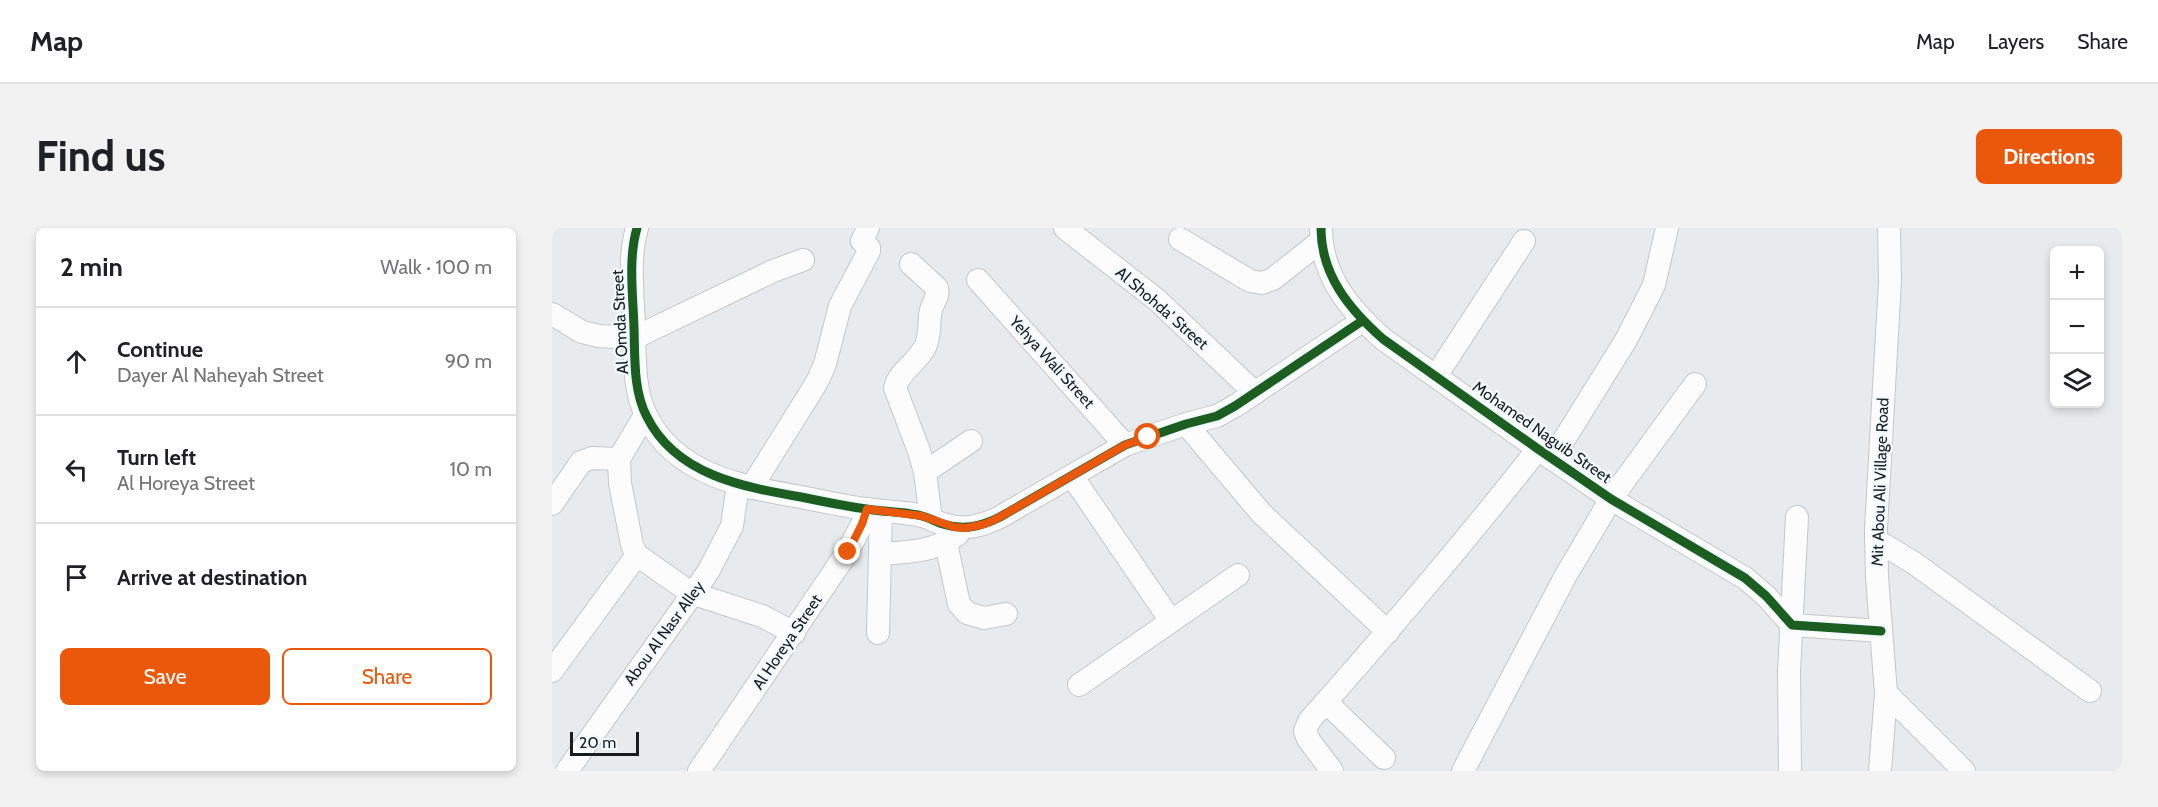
<!DOCTYPE html>
<html lang="en">
<head>
<meta charset="utf-8">
<style>
  :root { --surface:#fff; --page:#f2f2f2; --text:#202124; --muted:#757577; --line:#e0e0e0; --accent:#ea580c }
  body { margin:0; font-family:Cabin,sans-serif; background:var(--page); color:var(--text) }
  .controls { position:absolute; right:18px; top:18px; display:grid; overflow:hidden; border-radius:9px; box-shadow:0 3px 9px #0003 }
  .controls button { width:54px; height:54px; display:grid; place-items:center; padding:0; border:0; border-bottom:2px solid var(--line); background:var(--surface); color:var(--text); font:30px sans-serif }
  .scale { position:absolute; left:18px; bottom:15px; width:69px; box-sizing:border-box; padding-left:6px; border:3px solid #1a1d1f; border-top:0; font-size:16px; line-height:21px; white-space:nowrap; color:#1a1d1f; -webkit-text-stroke:4px #f1f9ff; paint-order:stroke }
  .stop { position:absolute; width:18px; height:18px; margin:-14px; border:4px solid #ea580c; border-radius:50%; background:#fff }
  .stop.end { background:#ea580c; border-color:#fff; box-shadow:0 2px 6px #0008 }
  .list { margin:0; padding:0; list-style:none }
  h2 { display:flex; justify-content:space-between; align-items:center; height:78px; margin:0; padding:0 24px; font-size:26px }
  h2 small { font-size:20px; font-weight:400; color:var(--muted) }
  .list li { display:grid; grid-template-columns:39px 1fr auto; gap:18px; align-items:center; box-sizing:border-box; height:108px; padding:0 24px; border-top:2px solid var(--line) }
  .list b { display:block; font-size:22px; white-space:nowrap }
  .list p { margin:0; font-size:20px; white-space:nowrap; color:var(--muted) }
  .list em { font-size:20px; font-style:normal; color:var(--muted) }
  .actions { display:flex; gap:12px; padding:18px 24px }
  .actions a { flex:1; padding:14px 0; border:2px solid var(--accent); border-radius:9px; text-align:center; font-size:21px; color:var(--accent) }
  .actions .main { background:var(--accent); color:#fff }
  .icon { flex:none; width:33px; height:33px; fill:none; stroke:currentColor; stroke-width:2; stroke-linecap:round; stroke-linejoin:round }
  .map { position:relative; flex:none; width:1570px; height:543px; overflow:hidden; border-radius:9px }
  header { display:flex; align-items:center; gap:36px; box-sizing:border-box; height:84px; padding:0 30px; background:var(--surface); border-bottom:2px solid var(--line) }
  header strong { font-size:28px }
  nav { display:flex; gap:33px; margin-inline-start:auto; font-size:21px }
  .intro { display:flex; align-items:center; justify-content:space-between; box-sizing:border-box; height:144px; padding:0 36px }
  h1 { margin:0; font-size:42px }
  .button { padding:15px 27px; border-radius:9px; background:var(--accent); color:#fff; font-size:21px; font-weight:700 }
  main { display:flex; gap:36px; padding:0 36px }
  aside { flex:1; background:var(--surface); border-radius:9px; box-shadow:0 3px 9px #0003 }
  .map>svg:first-child { display:block }
  .lines { fill:none; stroke-linecap:round; stroke-linejoin:round }
  .street-casing { stroke:#c4c7ca; stroke-width:24 }
  .street { stroke:#fcfcfc; stroke-width:22 }
  .cycleway-casing { stroke:#f1f9ff; stroke-width:13 }
  .cycleway { stroke:#1b5e20; stroke-width:9 }
  .route { stroke:#ea580c; stroke-width:8 }
  .labels { text-anchor:middle; dominant-baseline:central; stroke-width:4.5; stroke-linejoin:round; paint-order:stroke }
  .street-label { font-size:16px; fill:#1a1d1f; stroke:#f1f9ff }
</style>
</head>
<body>
<header>
<strong>Map</strong>
<nav><a>Map</a><a>Layers</a><a>Share</a></nav>
</header>
<div class="intro"><h1>Find us</h1><a class="button">Directions</a></div>
<main>
<aside>
<h2>2 min<small>Walk · 100 m</small></h2>
<ul class="list">
<li><svg class="icon" aria-label="ahead" viewBox="0 0 24 24"><path d="M12 20V5M6 11l6-6 6 6"/></svg><div><b>Continue</b><p>Dayer Al Naheyah Street</p></div><em>90 m</em></li>
<li><svg class="icon" aria-label="left" viewBox="0 0 24 24"><path d="M17 20v-9H6M10 6l-5 5 5 5"/></svg><div><b>Turn left</b><p>Al Horeya Street</p></div><em>10 m</em></li>
<li><svg class="icon" aria-label="arrive" viewBox="0 0 24 24"><path d="M6 21V4h12l-3 4 3 4H6"/></svg><div><b>Arrive at destination</b></div></li>
</ul>
<div class="actions"><a class="main">Save</a><a>Share</a></div>
</aside>
<div class="map">
<svg width="1570" height="543" viewBox="0 0 1570 543">
  <rect width="100%" height="100%" fill="#e8ebee"/>
  <g class="lines">
    <defs>
      <g id="street">
        <path d="M85 0C76 31 81 67 82 100 83 128 81 163 95 189 124 247 191 259 249 269 273 274 297 279 321 282 337 284 354 284 370 288 378 290 384 294 391 296 412 303 430 298 448 289L573 217 634 196 665 188 683 178 810 93"/>
        <polyline points="513,0 605,72 703,165"/>
        <path d="M769 0C769 47 797 81 831 111L986 221 1059 271 1193 350 1214 368 1240 397 1329 403"/>
        <polyline points="628,11 698,53 710,55 721,51 769,13"/>
        <path d="M359 36 385 60C387 69 381 74 379 82 376 94 379 108 373 119 365 135 347 143 343 160L367 223 373 244 379 291"/>
        <polyline points="426,52 573,217"/>
        <polyline points="0,86 30,104 47,108 82,110 221,43 251,32"/>
        <polyline points="884,148 972,13"/>
        <polyline points="93,187 67,231 68,255 80,317 85,327 139,365 210,388 242,405"/>
        <polyline points="634,196 710,286 836,404"/>
        <polyline points="1000,231 1074,112 1102,57 1115,0"/>
        <polyline points="373,244 419,213"/>
        <polyline points="520,248 619,393"/>
        <polyline points="199,260 265,154 273,136 288,78 317,23 317,20 310,13 316,0"/>
        <polyline points="0,276 29,234 40,230 67,231"/>
        <polyline points="1324,312 1362,335 1538,463"/>
        <polyline points="394,315 407,376 415,385 432,390 454,386"/>
        <path d="M328 326C357 324 383 324 406 306"/>
        <polyline points="326,405 329,283"/>
        <polyline points="0,443 85,327"/>
        <polyline points="527,457 686,347"/>
        <polyline points="1334,465 1412,543"/>
        <polyline points="774,474 832,530"/>
        <polyline points="15,543 156,344 180,298 186,256"/>
        <polyline points="147,543 296,323 310,296 315,281"/>
        <path d="M780 543 756 511 753 503 757 493C836 404 912 315 986 221"/>
        <polyline points="911,543 1014,347 1059,271 1143,156"/>
        <polyline points="1238,543 1237,443 1245,289"/>
        <polyline points="1328,543 1334,465 1325,349 1324,301 1338,53 1337,0"/>
      </g>
    </defs>
    <use href="#street" class="street-casing"/>
    <use href="#street" class="street"/>
    <defs>
      <g id="cycleway">
        <path d="M85 0C76 31 81 67 82 100 83 128 81 163 95 189 124 247 191 259 249 269 273 274 297 279 321 282 337 284 354 284 370 288 378 290 384 294 391 296 412 303 430 298 448 289L573 217 634 196 665 188 683 178 810 93"/>
        <path d="M769 0C769 47 797 81 831 111L986 221 1059 271 1193 350 1214 368 1240 397 1329 403"/>
      </g>
    </defs>
    <use href="#cycleway" class="cycleway-casing"/>
    <use href="#cycleway" class="cycleway"/>
  </g>
  <g class="lines">
    <polyline class="route" points="296,324 310,296 315,281 370,288 402,299 414,300 433,296 448,289 573,217 596,209"/>
  </g>
  <g class="labels">
    <g class="street-label">
      <text transform="translate(610 80) rotate(41)">Al Shohda' Street</text>
      <text transform="translate(68 94) rotate(-93)">Al Omda Street</text>
      <text transform="translate(500 134) rotate(48)">Yehya Wali Street</text>
      <text transform="translate(990 204) rotate(35)">Mohamed Naguib Street</text>
      <text transform="translate(1328 254) rotate(-88)">Mit Abou Ali Village Road</text>
      <text transform="translate(112 405) rotate(-54)">Abou Al Nasr Alley</text>
      <text transform="translate(235 414) rotate(-56)">Al Horeya Street</text>
    </g>
  </g>
</svg>
<div class="controls">
<button>+</button>
<button>−</button>
<button><svg class="icon" aria-label="layers" viewBox="0 0 24 24"><path d="M12 4l9 5-9 5-9-5zM3 14l9 5 9-5"/></svg></button>
</div>
<div class="scale">20 m</div>
<div class="stop" style="left:596px;top:209px"></div>
<div class="stop end" style="left:296px;top:324px"></div>
</div>
</main>
</body>
</html>
